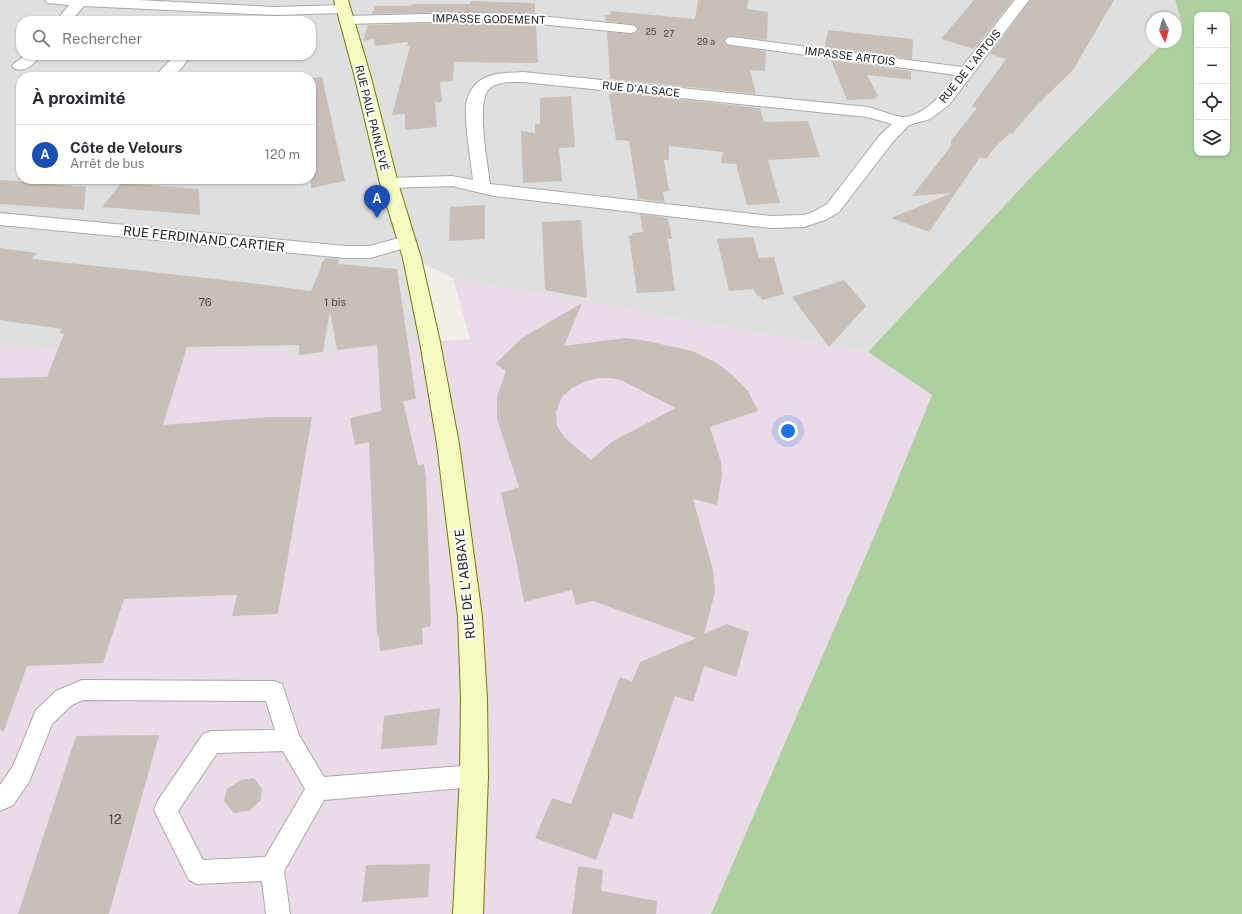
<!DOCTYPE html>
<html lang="fr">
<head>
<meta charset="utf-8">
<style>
  :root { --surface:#fff; --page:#f2f2f3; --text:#2b2b33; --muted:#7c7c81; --line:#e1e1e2; --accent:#111827 }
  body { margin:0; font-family:"Public Sans",sans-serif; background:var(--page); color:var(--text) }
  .controls { position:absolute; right:12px; top:12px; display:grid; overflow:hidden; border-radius:8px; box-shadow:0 1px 3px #0004 }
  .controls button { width:36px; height:36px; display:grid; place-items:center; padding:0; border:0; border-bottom:1px solid var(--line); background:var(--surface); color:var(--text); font:20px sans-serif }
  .compass { position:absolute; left:1146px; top:12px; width:36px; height:36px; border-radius:50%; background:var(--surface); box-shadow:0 1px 3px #0004; rotate:175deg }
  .you { position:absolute; left:788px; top:431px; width:14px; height:14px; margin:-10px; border:3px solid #fff; border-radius:50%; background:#1a73e8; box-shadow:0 0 0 6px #1a73e833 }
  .badge { display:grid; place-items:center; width:26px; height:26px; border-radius:50%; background:var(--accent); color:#fff; font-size:13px; font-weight:700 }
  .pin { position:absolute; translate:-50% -33px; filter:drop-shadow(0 1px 2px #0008) }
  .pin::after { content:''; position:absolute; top:21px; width:14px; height:12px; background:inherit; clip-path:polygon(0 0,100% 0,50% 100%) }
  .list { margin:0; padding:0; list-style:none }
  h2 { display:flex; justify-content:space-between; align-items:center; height:52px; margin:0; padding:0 16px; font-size:17px }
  h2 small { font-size:13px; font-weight:400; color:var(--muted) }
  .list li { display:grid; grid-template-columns:26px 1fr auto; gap:12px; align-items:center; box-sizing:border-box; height:60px; padding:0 16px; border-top:1px solid var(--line) }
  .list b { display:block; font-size:15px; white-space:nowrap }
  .list p { margin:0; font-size:13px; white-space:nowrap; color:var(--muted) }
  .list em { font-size:13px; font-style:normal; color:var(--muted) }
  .icon { flex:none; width:22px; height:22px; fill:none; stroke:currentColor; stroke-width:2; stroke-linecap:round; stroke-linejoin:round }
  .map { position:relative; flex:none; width:1242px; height:914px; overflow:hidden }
  .search { position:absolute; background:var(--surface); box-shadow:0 1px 3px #0004; left:16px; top:16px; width:300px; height:44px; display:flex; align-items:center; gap:10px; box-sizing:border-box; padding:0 14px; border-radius:16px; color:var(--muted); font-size:15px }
  .panel { position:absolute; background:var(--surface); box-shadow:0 1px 3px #0004; left:16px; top:72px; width:300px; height:112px; border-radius:16px }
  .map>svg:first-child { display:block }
  .residential { fill:#e0dfdf; fill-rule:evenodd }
  .industrial { fill:#ebdbe8 }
  .forest { fill:#add19e; fill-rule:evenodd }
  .building { fill:#c7bfb8; fill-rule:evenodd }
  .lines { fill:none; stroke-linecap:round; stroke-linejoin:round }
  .lane-casing { stroke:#a9a9a9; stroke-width:2 }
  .street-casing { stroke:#a9a9a9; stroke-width:2 }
  .secondary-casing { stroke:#707d05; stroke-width:2 }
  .lane { fill:#fff; fill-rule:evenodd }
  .street { fill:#fff; fill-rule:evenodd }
  .secondary { fill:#f7fabf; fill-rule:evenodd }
  .labels { text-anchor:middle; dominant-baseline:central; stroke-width:4; stroke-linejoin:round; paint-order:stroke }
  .far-number-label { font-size:9px; fill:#4b4948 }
  .far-street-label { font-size:11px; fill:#222; stroke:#fff }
  .number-label { font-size:11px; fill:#4b4948 }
  .street-label { font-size:13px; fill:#222; stroke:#fff }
  .near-number-label { font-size:13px; fill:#4b4948 }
</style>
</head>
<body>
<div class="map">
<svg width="1242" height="914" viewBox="0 0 1242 914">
  <rect width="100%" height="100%" fill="#f2efe9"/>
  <path class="residential" d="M0 0H1175L1182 23 1176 30V18H1152V42H1164L1030 178 868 352 453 278 412 258 430 342 289 358 288 349 101 353 0 344ZM21 21H311V55H21ZM21 77H311V179H21Z"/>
  <polygon class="industrial" points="453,278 868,352 932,395 879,525 711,914 0,914 0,344 101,353 288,349 289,358 430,342 470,339"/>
  <path class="forest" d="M1175 0H1242V914H711L879 525 932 395 868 352 1030 178 1164 42H1176V30L1182 23ZM1197 15H1227V153H1197Z"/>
  <g class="building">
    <polygon points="698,0 748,0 747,9 768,12 767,40 732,36 727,37 724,40 727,45 766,51 765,71 750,70 756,94 610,79 607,32 630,34 636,33 638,28 635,25 606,21 605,15 610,15 611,11 695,19"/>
    <polygon points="974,0 1013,0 974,49 941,39"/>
    <polygon points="1030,0 1114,0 1073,70 1036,106 1012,134 1010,133 995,147 986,159 980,157 929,232 891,218 952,193 912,196 951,146 951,141 977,108 972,106 1006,59 990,54"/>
    <polygon points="471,1 535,3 535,14 467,12 372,14 375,6 411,6 412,4 470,4"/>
    <polygon points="467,22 536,25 538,63 454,62 453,81 440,82 442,102 435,102 437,127 405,130 405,114 392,115 410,46 407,46 408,42 375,46 374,39 363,41 368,25"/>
    <polygon points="828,30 913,39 912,59 826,48 825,45"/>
    <polygon points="831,60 911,71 911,80 867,75 878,96 875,97 876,99 847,100"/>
    <polygon points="322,77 345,181 311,188 311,78"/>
    <polygon points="611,92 760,108 764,122 808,121 820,157 768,160 780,203 747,205 736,164 721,163 723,152 669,146 669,160 664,160 669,191 663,192 665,202 638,199 629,141 616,140 609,94 611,94"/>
    <polygon points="571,96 575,147 559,148 562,181 523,183 521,131 535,133 535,124 540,124 540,98"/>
    <polygon points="0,180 86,187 84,210 0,204"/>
    <polygon points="121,183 199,189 200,215 102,207"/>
    <polygon points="485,205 485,239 449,241 450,207"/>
    <polygon points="640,214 668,218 672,239 668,239 675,291 637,293 629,236 633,235 632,233 643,232"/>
    <polygon points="581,220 587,298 545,290 542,222"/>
    <polygon points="753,237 759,258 774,257 784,294 762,300 760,296 758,297 753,289 729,291 717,239"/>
    <polygon points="0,248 37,253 32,259 243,282 311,291 321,267 321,262 323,262 325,258 339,259 338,264 397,269 416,399 403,401 418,465 424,464 426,479 431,626 422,628 423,644 380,651 379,635 377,636 369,442 355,445 350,418 381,411 377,345 337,350 330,311 323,352 299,355 299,345 187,347 163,425 271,417 312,417 278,614 232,616 237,595 124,599 103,663 27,666 4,731 0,730 0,378 47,377 64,334 59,333 62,329 0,320"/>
    <polygon points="844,280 866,306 829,347 792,297"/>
    <path d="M582 303 564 346 625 338 642 340 692 351 715 362 730 373 748 391 758 411 710 427 721 462 722 475 717 505 693 499 713 570 715 592 704 634 727 624 749 632 736 677 704 666 693 702 675 696 632 819 613 813 596 860 535 838 552 798 571 804 620 677 632 682 640 662 696 638 593 601 576 605 572 590 524 602 515 555 501 493 519 487 497 419V396L506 371 495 364 522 338ZM598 378H610L621 380 676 408 613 441 591 460 565 438 557 426 556 412 562 397 572 388 586 381Z"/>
    <polygon points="440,708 437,745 381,749 384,716"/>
    <polygon points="159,735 109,914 18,914 76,736"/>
    <polygon points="254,778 262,789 261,800 249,811 234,813 224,801 227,789 241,780"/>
    <polygon points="430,864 428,897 362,902 366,865"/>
    <polygon points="578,866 603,870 601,891 657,901 656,914 572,914"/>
  </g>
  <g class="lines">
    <defs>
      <path id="lane" d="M82 680 274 681 282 684 299 735 324 777 474 765 482 768 485 776 482 784 474 787 324 800 284 871 290 914H266L262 881 197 884 189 880 154 810 157 802 203 734 211 731 275 730 266 701 83 700 72 705 52 724 29 782 13 805 0 811V785L13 766 36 710 56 691ZM283 751 305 789 265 857 203 860 178 811 217 753Z"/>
      <g id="street">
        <polygon points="45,0 138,0 274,7 343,5 348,6 350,9 348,12 343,13 274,15 84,6 71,21 56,21 69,5 47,3"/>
        <path d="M1015 0H1029L949 105 930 119 909 125 892 143 839 212 825 220 804 227 771 228 494 196 452 186 389 188 383 187 380 183 383 179 389 178 452 176 473 180C471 160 463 117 467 100 469 94 473 86 478 82 490 72 509 73 523 72L868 107C877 109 895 117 904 117 927 115 943 92 956 75L732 45 727 44 725 41 727 38 732 37 962 67ZM523 82 867 117 892 124 880 135 827 204 813 212 804 215 771 216 490 184C488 165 475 99 490 88 500 81 512 82 523 82Z"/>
        <polygon points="467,13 519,14 630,25 635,26 637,29 635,32 630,33 519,22 467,21 346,24 341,23 339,20 341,17 346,16"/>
        <path d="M25 55H41C34 64 27 72 15 69L12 66C16 61 21 59 25 55Z"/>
        <path d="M175 55H191C178 73 178 77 156 77 157 72 171 60 175 55Z"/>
        <polygon points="0,213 345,246 370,246 406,236 412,238 415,242 412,246 370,258 345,258 0,225"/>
      </g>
      <polygon id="secondary" points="334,0 348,0 370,74 398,183 421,258 440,342 459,444 482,617 487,699 488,776 483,914 453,914 460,776 461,699 458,617 437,444 420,342 403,258 380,183 354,74"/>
    </defs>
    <use href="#lane" class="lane-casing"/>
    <use href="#street" class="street-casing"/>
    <use href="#secondary" class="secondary-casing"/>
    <use href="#lane" class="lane"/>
    <use href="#street" class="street"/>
    <use href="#secondary" class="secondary"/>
  </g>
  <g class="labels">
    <g class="far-number-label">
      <text x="651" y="31">25</text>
      <text x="669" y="33">27</text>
      <text x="706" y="41">29 a</text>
    </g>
    <g class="far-street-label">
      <text transform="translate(489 19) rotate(1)">IMPASSE GODEMENT</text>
      <text transform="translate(850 56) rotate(7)">IMPASSE ARTOIS</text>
      <text transform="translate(970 66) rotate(-51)">RUE DE L'ARTOIS</text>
      <text transform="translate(641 89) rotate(6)">RUE D'ALSACE</text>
      <text transform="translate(372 118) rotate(76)">RUE PAUL PAINLEVÉ</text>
    </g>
    <g class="number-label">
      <text x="205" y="302">76</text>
      <text x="335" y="302">1 bis</text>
    </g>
    <g class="street-label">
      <text transform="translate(204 239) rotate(6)">RUE FERDINAND CARTIER</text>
      <text transform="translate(465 584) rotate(-96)">RUE DE L'ABBAYE</text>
    </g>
    <g class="near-number-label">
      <text x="115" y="819">12</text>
    </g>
  </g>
</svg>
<div class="controls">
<button>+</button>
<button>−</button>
<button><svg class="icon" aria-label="locate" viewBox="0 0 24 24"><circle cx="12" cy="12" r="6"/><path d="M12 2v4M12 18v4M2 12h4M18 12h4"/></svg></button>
<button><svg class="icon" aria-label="layers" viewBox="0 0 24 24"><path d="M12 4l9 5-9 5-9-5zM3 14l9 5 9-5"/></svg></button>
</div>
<svg class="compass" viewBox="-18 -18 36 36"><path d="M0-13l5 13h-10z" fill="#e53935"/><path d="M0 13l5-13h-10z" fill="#7c7c81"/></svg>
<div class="you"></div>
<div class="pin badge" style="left:377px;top:218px;background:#1a4fb4">A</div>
<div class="search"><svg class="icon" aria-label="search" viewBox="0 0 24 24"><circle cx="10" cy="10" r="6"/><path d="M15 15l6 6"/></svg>Rechercher</div>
<section class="panel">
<h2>À proximité<small></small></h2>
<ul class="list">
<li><span class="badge" style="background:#1a4fb4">A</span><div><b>Côte de Velours</b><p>Arrêt de bus</p></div><em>120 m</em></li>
</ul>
</section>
</div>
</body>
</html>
